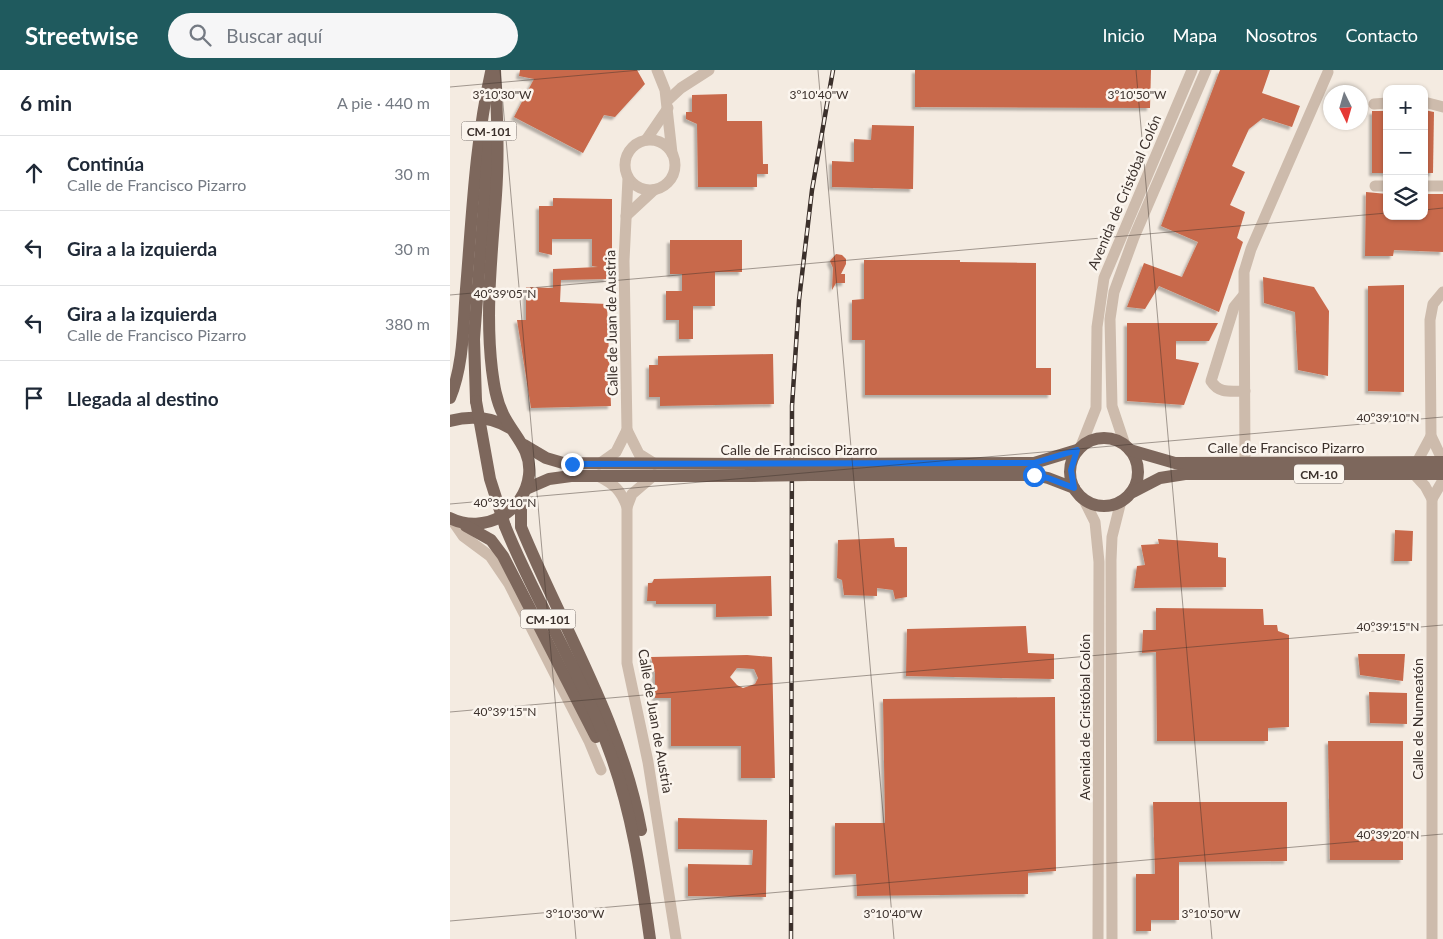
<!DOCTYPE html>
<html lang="es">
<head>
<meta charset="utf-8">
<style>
  :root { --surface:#fff; --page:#f6f6f7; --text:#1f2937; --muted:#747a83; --line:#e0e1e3; --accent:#1f5a5e }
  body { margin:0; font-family:Lato,sans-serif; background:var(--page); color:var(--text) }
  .controls { position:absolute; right:15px; top:15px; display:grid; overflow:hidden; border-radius:10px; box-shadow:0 1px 4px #0004 }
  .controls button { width:45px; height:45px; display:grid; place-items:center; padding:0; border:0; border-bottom:1px solid var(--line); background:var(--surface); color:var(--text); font:25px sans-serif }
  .compass { position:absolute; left:873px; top:15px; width:45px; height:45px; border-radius:50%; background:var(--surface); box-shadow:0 1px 4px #0004; rotate:175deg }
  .stop { position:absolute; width:15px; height:15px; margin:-11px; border:4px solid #1a73e8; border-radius:50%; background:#fff }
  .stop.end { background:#1a73e8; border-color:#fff; box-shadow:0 1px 5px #0008 }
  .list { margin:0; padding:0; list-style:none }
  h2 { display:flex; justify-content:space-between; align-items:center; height:65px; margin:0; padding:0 20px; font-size:21px }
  h2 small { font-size:16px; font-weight:400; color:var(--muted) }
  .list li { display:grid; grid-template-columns:32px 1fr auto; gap:15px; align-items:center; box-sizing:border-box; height:75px; padding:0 20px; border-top:1px solid var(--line) }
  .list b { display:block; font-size:19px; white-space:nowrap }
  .list p { margin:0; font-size:16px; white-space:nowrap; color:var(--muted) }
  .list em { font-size:16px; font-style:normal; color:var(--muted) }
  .icon { flex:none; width:28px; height:28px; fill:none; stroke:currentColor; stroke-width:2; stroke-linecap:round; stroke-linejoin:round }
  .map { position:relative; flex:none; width:993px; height:869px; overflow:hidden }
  header { display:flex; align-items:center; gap:30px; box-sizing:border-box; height:70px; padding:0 25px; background:var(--accent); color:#fff }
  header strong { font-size:24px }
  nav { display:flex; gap:28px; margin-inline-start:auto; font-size:18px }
  .search { width:350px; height:45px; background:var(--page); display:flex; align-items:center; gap:12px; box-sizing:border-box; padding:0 18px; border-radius:28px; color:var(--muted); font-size:19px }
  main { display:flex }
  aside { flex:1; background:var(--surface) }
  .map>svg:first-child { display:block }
  .building { fill:#c8694b; fill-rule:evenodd; filter:url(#shadow) }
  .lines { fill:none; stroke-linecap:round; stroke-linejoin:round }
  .minor { stroke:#cdbbac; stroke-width:11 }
  .major { stroke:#7d675c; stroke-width:12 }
  .rail-casing { stroke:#3b302b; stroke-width:4.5 }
  .rail { stroke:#fbf5ee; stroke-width:2.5; stroke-dasharray:8; stroke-linecap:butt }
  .major-bridge { stroke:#7d675c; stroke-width:12 }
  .route { stroke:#1a73e8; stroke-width:6 }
  .ticks { fill:none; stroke:#3b302b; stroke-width:1; stroke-opacity:0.45 }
  .labels { text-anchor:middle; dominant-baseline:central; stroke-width:5; stroke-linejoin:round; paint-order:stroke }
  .shield { fill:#fbf5ee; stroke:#756b66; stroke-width:1 }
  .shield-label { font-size:12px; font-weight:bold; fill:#3b302b }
  .street-label { font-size:14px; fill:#3b302b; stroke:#fbf5ee }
  .ticks-label { font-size:12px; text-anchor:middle; fill:#3b302b; stroke:#fbf5ee; stroke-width:5; stroke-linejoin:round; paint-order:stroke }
</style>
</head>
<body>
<header>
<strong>Streetwise</strong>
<div class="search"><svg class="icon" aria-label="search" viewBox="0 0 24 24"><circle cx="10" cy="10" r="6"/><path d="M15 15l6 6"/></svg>Buscar aquí</div>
<nav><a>Inicio</a><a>Mapa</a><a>Nosotros</a><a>Contacto</a></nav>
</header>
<main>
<aside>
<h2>6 min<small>A pie · 440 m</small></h2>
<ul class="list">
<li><svg class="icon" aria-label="ahead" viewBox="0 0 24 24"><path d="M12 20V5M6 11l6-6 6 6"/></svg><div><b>Continúa</b><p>Calle de Francisco Pizarro</p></div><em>30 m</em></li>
<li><svg class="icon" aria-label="left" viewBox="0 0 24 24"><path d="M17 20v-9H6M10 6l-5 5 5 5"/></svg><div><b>Gira a la izquierda</b></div><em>30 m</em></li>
<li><svg class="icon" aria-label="left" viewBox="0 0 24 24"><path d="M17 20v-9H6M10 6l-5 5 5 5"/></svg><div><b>Gira a la izquierda</b><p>Calle de Francisco Pizarro</p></div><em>380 m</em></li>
<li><svg class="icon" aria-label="arrive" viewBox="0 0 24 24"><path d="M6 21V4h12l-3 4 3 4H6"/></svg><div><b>Llegada al destino</b></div></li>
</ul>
</aside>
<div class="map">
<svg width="993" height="869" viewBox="0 0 993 869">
  <defs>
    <filter id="shadow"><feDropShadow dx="-3" dy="3" stdDeviation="1" flood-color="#0004"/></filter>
  </defs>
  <rect width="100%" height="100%" fill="#f4ebe1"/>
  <g class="building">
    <polygon points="70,0 187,0 195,14 165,47 154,45 133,83 64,47 84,9 69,6"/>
    <polygon points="465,0 701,0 700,38 465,37"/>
    <polygon points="770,0 820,0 812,23 850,36 842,57 813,48 799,59 782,96 795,102 780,135 795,142 787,168 793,172 769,242 709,216 695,239 677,237 694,193 732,207 748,172 711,156"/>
    <polygon points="277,24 277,51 312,51 313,94 318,94 318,104 307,104 307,117 248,117 247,54 236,49 236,42 242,42 242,25"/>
    <polygon points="974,40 984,42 983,103 974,103"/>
    <rect x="922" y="41" width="15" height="62"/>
    <polygon points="422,55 464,56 463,119 382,117 382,91 404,92 404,69 421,70"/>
    <polygon points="916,122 937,124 937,146 974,146 974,124 993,124 993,182 944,180 943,186 915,186"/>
    <polygon points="103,128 162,129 162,187 157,187 157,209 111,210 110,232 157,234 161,336 81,338 67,250 76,250 76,217 103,218 103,199 148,197 142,196 142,169 102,169 102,185 89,182 89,136 103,136"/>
    <polygon points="220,170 292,170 292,202 265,202 265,236 243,236 243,269 229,269 229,250 216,250 216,221 232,221 232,204 220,204"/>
    <polygon points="386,184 392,185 396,189 396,194 391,204 395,204 395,213 386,213 382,220 383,198 380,191"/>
    <polygon points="414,190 510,190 510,192 586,193 586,298 601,298 601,325 415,325 415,270 402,270 402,230 414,229"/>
    <polygon points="813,207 864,217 879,241 878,306 848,300 845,242 814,233"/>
    <polygon points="954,215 954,322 918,321 918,216"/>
    <polygon points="677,253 768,253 759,271 726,271 726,289 749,293 734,335 677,331"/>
    <polygon points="323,284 324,334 210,336 210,327 199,327 199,295 208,295 208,286"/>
    <polygon points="945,460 963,461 962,491 944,491"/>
    <polygon points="444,468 445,477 457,477 457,527 445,529 443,520 427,518 427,526 394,525 392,510 387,508 388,470"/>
    <polygon points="708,469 768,473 768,487 776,488 776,517 684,518 687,496 695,495 691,475 709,474"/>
    <polygon points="321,506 322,546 266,547 266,534 206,534 206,531 197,531 198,513 202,513 204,509"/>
    <polygon points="706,538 813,539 814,555 827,555 828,561 839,565 839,657 818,658 818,671 707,671 706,582 692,583 693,560 706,560"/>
    <polygon points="576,556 578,583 604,584 604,609 456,606 457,559"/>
    <polygon points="908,584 955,584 953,611 910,605"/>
    <path d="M297 585 322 587 325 708H291V676H221V628H205V603L201 587ZM287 598 304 599 308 608 305 614 293 618 287 615 280 607Z"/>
    <polygon points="919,622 957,623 957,654 920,653"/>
    <polygon points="605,627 606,801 578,803 578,824 407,826 406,804 385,805 385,753 435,753 433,629"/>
    <polygon points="878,671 953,671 953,790 880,790"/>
    <polygon points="703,732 837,732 837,791 729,792 729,850 701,850 701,861 686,861 686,804 705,804"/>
    <polygon points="228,748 317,750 316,827 238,826 238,794 302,795 303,780 228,779"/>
  </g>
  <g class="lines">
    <g class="minor">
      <polyline points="207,0 215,20 222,83"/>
      <polyline points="217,31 231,18 259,0"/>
      <polyline points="974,32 993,37"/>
      <polyline points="924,34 937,33"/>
      <polyline points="196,70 218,38"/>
      <circle cx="200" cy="95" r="25"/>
      <polyline points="925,116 937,116"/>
      <polyline points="974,116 993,116"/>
      <polyline points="176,146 204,120"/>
      <polyline points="993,222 983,234 980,250 981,366 993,391"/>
      <path d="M793 226 784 237 761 311C769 324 781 321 795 321"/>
      <polyline points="177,360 174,191 178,108"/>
      <polyline points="675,375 662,336 660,249 664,222 684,167 756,0"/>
      <polyline points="631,376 646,338 647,257 654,208 742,0"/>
      <polyline points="795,392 794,202 801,179 878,2"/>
      <polyline points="967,392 981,366"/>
      <polyline points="149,394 166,382 177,360 189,384 205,394"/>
      <polyline points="964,404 975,416 982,429 982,869"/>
      <path d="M148 406C164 414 171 420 177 437L182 424 203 406"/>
      <polyline points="633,428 645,452 649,492 648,869"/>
      <polyline points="982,429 993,410"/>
      <polyline points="177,437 177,593 198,692 226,869"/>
      <polyline points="2,450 13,466 40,486 59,514 139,671 151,700"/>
      <polyline points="662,869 661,490 662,467 671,431"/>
    </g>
    <g class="major">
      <path d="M0 328C14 294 13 255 16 219 22 147 25 73 41 2"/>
      <polyline points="26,331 24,269 39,69"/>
      <path d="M0 351C22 345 41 347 60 358"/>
      <circle cx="654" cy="402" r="34"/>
      <polyline points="74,375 96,388 113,393 302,394"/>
      <polyline points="680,380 725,393 993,392"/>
      <polyline points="360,394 584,393 627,380"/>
      <polyline points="359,405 584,405 598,408 624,418"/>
      <polyline points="76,419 99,409 121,406 303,406"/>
      <polyline points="683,422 710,408 735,404 993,404"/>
      <path d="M71 429V457C112 557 171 651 191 760"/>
      <path d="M0 448C34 465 75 442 79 405 82 379 63 365 53 344 46 330 44 315 42 300 35 242 42 183 46 125 49 84 47 42 45 0"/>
      <polyline points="16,456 41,470 53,486 146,667"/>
      <path d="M55 456C86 533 131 602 159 680 182 741 191 805 200 869"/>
    </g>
    <defs>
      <polyline id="rail" points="341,869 342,336 349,230 362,120 383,0"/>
    </defs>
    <use href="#rail" class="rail-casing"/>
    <use href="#rail" class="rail"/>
    <g class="major-bridge">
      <polyline points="26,331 40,409 55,456"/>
      <polyline points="302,394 360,394"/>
      <polyline points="303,406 359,405"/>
    </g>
  </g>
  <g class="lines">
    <polyline class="route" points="122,394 584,393 627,380 621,400 624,418 598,408 584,405"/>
  </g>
  <path class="ticks" d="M50 0 126 869M368 0 444 869M686 0 762 869M0 17 190 0M974 140 993 138M0 225 937 143M0 434 993 347M0 642 993 555M0 851 993 764"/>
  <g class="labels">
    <g class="shield">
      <rect x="11.5" y="51.5" width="55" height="19" rx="4"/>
      <rect x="844" y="394.5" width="50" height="19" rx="4"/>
      <rect x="70.5" y="539.5" width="55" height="19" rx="4"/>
    </g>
    <g class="shield-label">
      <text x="39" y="61">CM-101</text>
      <text x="869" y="404">CM-10</text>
      <text x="98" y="549">CM-101</text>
    </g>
    <g class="street-label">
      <text transform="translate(674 122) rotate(-67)">Avenida de Cristóbal Colón</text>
      <text transform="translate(161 253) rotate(-91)">Calle de Juan de Austria</text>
      <text x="836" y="377">Calle de Francisco Pizarro</text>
      <text x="349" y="379">Calle de Francisco Pizarro</text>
      <text transform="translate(634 647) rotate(-90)">Avenida de Cristóbal Colón</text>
      <text transform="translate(967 649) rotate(-90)">Calle de Nunneatón</text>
      <text transform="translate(206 651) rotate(80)">Calle de Juan de Austria</text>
    </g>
  </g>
  <g class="ticks-label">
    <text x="52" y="29">3°10'30"W</text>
    <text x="369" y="29">3°10'40"W</text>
    <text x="687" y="29">3°10'50"W</text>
    <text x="55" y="228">40°39'05"N</text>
    <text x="938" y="352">40°39'10"N</text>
    <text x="55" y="437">40°39'10"N</text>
    <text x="938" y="561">40°39'15"N</text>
    <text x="55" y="646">40°39'15"N</text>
    <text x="938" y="769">40°39'20"N</text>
    <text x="125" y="848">3°10'30"W</text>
    <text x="443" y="848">3°10'40"W</text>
    <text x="761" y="848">3°10'50"W</text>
  </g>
</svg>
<div class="controls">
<button>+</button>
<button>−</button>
<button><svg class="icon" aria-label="layers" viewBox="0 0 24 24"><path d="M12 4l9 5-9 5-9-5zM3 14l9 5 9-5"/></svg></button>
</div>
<svg class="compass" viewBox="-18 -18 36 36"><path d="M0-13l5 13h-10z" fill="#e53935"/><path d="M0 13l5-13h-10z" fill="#747a83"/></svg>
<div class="stop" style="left:584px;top:405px"></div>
<div class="stop end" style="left:122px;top:394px"></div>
</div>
</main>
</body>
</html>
